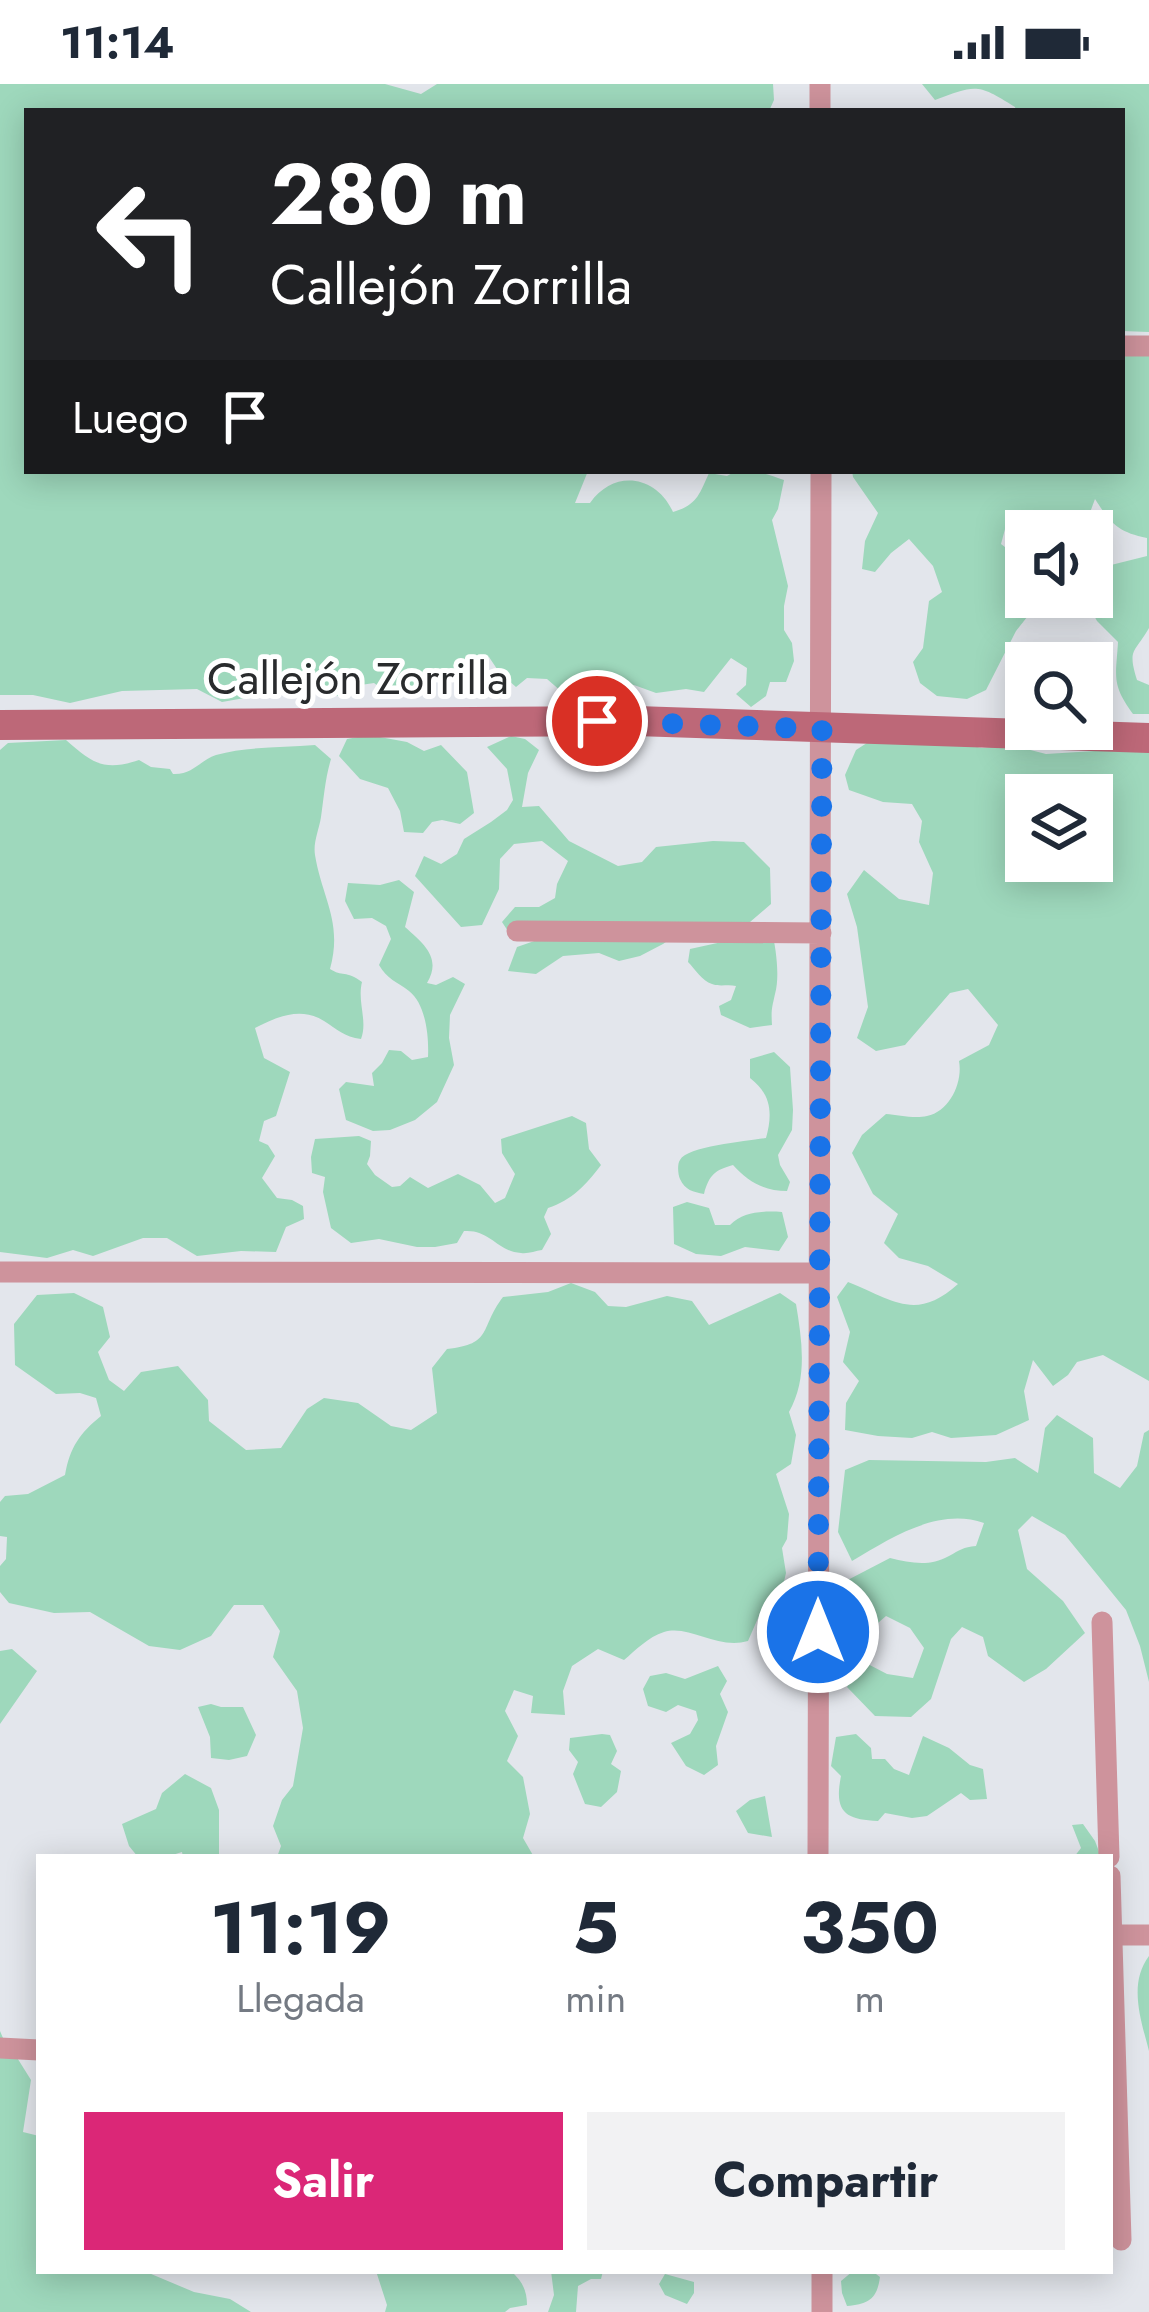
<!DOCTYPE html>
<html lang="es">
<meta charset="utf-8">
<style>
:root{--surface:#fff;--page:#f2f2f3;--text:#1f2937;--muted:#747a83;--accent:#db2777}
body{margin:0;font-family:Jost,sans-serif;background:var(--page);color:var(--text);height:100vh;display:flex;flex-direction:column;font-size:45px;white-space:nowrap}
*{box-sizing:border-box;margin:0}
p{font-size:39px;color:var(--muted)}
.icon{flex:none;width:66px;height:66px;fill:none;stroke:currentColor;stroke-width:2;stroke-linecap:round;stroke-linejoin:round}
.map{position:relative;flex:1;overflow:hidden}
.details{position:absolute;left:36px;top:1770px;width:1077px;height:420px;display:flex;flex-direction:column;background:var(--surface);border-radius:0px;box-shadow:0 6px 30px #0003}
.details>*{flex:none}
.top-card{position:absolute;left:24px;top:24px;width:1101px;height:366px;border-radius:0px;box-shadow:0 6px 30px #0003;background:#202124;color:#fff;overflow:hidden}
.tools{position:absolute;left:1005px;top:426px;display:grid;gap:24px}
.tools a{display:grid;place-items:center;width:108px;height:108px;border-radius:0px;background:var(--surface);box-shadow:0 6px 30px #0003;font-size:60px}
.pin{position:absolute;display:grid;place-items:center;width:102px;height:102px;color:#fff;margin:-51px;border:6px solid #fff;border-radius:50%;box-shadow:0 3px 12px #0007}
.me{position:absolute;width:132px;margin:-66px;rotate:0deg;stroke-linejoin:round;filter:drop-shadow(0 0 9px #0008)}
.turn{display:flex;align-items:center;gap:42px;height:252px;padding:0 48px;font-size:54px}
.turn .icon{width:156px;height:156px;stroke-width:2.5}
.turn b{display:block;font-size:84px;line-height:102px}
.then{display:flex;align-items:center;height:114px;padding:0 48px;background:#0003;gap:24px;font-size:45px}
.eta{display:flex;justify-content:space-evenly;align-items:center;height:204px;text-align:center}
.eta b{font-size:72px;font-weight:700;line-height:84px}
.button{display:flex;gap:24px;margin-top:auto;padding:24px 48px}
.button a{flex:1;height:138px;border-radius:0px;background:var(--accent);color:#fff;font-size:48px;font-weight:700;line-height:138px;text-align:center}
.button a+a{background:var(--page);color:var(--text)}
.status{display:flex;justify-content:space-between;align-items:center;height:84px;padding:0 60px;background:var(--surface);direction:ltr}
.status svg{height:33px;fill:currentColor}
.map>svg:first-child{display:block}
.green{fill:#9ed8bc;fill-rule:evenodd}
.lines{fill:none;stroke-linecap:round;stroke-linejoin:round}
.street{stroke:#ce939c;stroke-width:21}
.secondary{stroke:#bd6878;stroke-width:30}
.route{stroke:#1a73e8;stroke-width:21;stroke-dasharray:0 37.8}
.labels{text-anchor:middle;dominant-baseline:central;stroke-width:10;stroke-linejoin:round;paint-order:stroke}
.street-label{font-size:45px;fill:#292b2d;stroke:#fff}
</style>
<div class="status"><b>11:14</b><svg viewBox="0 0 49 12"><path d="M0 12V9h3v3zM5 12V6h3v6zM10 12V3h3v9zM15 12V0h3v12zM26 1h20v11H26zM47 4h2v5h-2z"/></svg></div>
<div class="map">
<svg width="1149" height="2228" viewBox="0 0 1149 2228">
<rect width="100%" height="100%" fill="#e3e6ec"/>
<path class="green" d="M0,0H385L421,10L437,0H773L774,16L769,27H27V387H588L575,419H590C614,385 656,391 673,428C697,421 699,411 709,389L727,392C744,381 766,390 784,396L778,425L772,436L788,502L784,522V546L792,559L794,577L786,598H770L766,612L751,623L736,610L746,601L747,584L731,574L704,608L686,605L656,609L634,601L614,605L574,600L562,608L547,595L527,594L516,603L499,588L489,573L478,605L441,590C420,616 402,620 374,599L354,602L339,612L284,607L222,618L197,605L122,607L70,619L33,611H0Z
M922,0H1149V248L1122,247V27H1016L1015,23C978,0 977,0 935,16Z
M1149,263V544C1135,569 1127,564 1137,596L1149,601V630H1133C1111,600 1116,593 1118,558L1097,537L1086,517L1087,513H1092V495L1107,482L1147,472V454C1118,448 1111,440 1095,415L1085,442L1080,447H1034L1023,437L1008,434L1001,460L1026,479V513H1043L1016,547L986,606L967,615L937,612L920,599L913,578L923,564L929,517L942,508L933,482L909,455L891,469L875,488L862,485L865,457L878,429L853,393L852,387H1122V267Z
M369,651L407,658L424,667L441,661L467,688L474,729L460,740L442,736L432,738L423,749L404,748L400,727L388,704L360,695L339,672L347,655Z
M511,652L525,655L539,666L528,689L522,723L539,722L569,757L618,782L642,778L656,763L713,757L744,758L770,784L771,820L750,838L723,847L683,846L663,860L640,872L619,877L599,869L563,872L536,890L508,887L517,863L543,854L513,855L502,838L515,823H539L555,814L557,800L568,777L542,757L514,760L500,775L499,805L482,841L461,843L415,792L424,772L441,780L457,770L464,755L491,738L507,726L513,716L507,685L487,663Z
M873,655L944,656L982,664L1011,661L1046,670L1143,664L1149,661V1297L1103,1271L1077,1278L1068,1291L1053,1302L1033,1276L1024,1307L1029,1336L996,1351L951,1354L932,1348L912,1354L878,1352L845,1346L846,1319L859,1297L843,1278L850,1248L837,1213L848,1198C893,1216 916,1238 958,1200L928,1182L899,1174L884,1159L898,1130L873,1110L852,1069L862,1051L886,1030C898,1031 915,1035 927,1032C950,1027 963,998 959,977L989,961L998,941L968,905L950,909L905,961L876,967L857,954L868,923L857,843L847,810L864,786L899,815L929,821L933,789L919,758L922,737L912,720L883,718L849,706L845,691L856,666ZM1026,711H1092V777H1026Z
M66,656C92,679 104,688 139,676L151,683L170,685L173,690C193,691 200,676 216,671C247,662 283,664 315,661L331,675C325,695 324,713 321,733C319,746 313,758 315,771C322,814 343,838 330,885C342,893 346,886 362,898C357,918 368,937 361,955C344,953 337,945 324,937C300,922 277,933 255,944L264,974L290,988L276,1032L264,1037L259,1057L268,1061L275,1072L262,1094L277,1114L292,1116L303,1122L304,1135L286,1143L276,1168L241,1167L197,1172L167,1154H143L93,1172L73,1166L47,1174L0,1168V666L8,659Z
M399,796L414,808L405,843C424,860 442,874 427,899L436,901L453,893L465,900L450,931L449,954L454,981L437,1018L415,1036L390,1046L373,1047L346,1036L339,1005L346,998L374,1002L372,989L382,979L389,966L401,967L412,976L428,973C429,953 426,920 409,907C397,898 387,895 379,881L391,855L386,842L372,834L354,835L345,817L348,799L380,801Z
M772,847C776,865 780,892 775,910C772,924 771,925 772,941L750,944L721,931L719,922L731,916L736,902C728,900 720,903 712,900C702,897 695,885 688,878L690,865Z
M774,968L790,983L793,1026L792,1046L778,1071L780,1081L790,1098L787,1107C765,1107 748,1098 733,1081C715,1086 709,1091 704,1110C693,1108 685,1106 680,1095C678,1091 677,1080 680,1076C687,1062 749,1057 766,1054C773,1029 771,1010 750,994V975Z
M572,1032L586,1039L589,1065L601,1081C586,1101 572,1116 548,1124L544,1133L551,1150L542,1166C535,1167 528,1170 521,1169C498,1168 490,1145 464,1147L457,1159L435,1163H417L379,1155L351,1159L331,1144L323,1108L325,1093L312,1089L311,1073L315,1055L359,1052L371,1057L370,1072L367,1080L375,1091L392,1103L400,1102L410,1093L428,1104L458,1090L480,1101L495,1119L505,1114L515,1090L502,1069L501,1055Z
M687,1118L709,1124L715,1141H730C744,1127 764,1127 782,1128L788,1153L779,1167L745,1163L721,1172L696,1170L674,1160L673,1123Z
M571,1199L595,1208L608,1222L626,1223L667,1212L692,1217L709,1241L780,1209L796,1220C802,1257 808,1294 789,1328L796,1351L791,1380L776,1390L789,1430L787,1455L782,1464L786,1489L779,1519L765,1518L748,1557C717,1566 689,1540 664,1548C648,1553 636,1566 624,1576L598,1565L572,1582L563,1607L565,1631L531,1629L533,1612L514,1606L505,1627L518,1652L507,1677L523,1693L530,1730L523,1754L534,1773H277L281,1762L273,1742L282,1716L293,1702L303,1644L297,1607L273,1573L280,1547L263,1521H234L211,1552L180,1566L149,1562L90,1528L54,1529L9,1519L0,1508V1482L6,1475L7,1453L0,1452V1418L5,1412L28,1410L65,1391C70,1363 80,1349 101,1332L96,1314L80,1309L56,1310L15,1281L14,1240L37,1211L74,1209L103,1223L110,1253L98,1268L109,1296L124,1307L141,1288L178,1282L208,1316L209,1337L246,1366L281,1364L307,1325L324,1314L358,1319L391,1342L411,1346L437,1329L432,1284L447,1265C494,1260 479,1244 503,1213L548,1208Z
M1057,1331L1093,1354L1094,1389L1120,1404L1137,1382L1144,1349L1149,1346V1598L1140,1562L1126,1526L1065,1451L1032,1432L1018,1446L1027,1485L1063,1517L1085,1549L1046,1585L1024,1598L988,1572L983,1553L962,1543L951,1555L931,1615L911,1633L875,1632L847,1603L862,1577L887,1590L913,1594L924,1564L910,1544L886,1532L855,1559L839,1556L830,1520L840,1500L890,1474C911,1479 929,1483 949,1472C960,1466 963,1463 976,1462L984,1439C938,1423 891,1454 852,1477L838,1448L845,1386L869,1376L986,1378L1015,1374L1038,1389L1045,1344Z
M12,1565L37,1587L0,1640V1567Z
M718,1582L727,1597L720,1610L728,1628L716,1662L718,1681L704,1691L686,1682L671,1659L690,1650L698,1636L696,1627L678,1621L666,1628L648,1622L643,1605L650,1592L666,1589L685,1595Z
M211,1620L221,1623H243L256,1651L247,1672L229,1676L211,1674L210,1653L198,1623Z
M602,1650L610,1651L617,1667L611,1680L621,1687L617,1708L601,1723L585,1720L573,1690L578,1678L569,1666L570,1654Z
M856,1650L871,1664L872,1675H885L894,1685L909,1691L923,1652L949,1664L970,1681L983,1685L987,1715L970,1716L961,1709L927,1732L912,1734L885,1729L878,1737C844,1736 834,1727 841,1692L831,1682L836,1653Z
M185,1690L211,1704L219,1726V1773H183L182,1768L166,1773H138L129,1762L122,1740L156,1725L162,1709Z
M765,1712L772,1753L748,1749L736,1727L750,1716Z
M1083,1740L1095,1757L1101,1773H1074L1081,1764L1072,1741Z
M1149,1872V1967C1141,1936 1128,1900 1149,1872Z
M0,1947L9,1968L16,1972L31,1996L23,2048L39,2052V2187H144L194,2208L230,2215L251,2228H0Z
M376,2187H511C522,2197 527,2206 527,2221L510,2224L505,2228H385L387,2221Z
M551,2187H603L601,2195H591L578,2202L576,2228H548L554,2211Z
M853,2187H872L880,2193C877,2215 869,2220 847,2222L842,2209L841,2197Z
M665,2190L694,2198V2209L687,2220L665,2211L659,2200Z"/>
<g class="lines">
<path class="street" d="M820,27V0
M1122,262H1149
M517,847L821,849
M0,1188L819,1189
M1102,1538L1109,1773
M818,1773L821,387
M1110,1792L1121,2156
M1110,1851H1149
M0,1964L39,1966
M822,2187V2228"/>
<path class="secondary" d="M0,641L636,637L1149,654"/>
</g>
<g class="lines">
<path class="route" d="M597,637L822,645L818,1548"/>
</g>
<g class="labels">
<g class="street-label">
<text x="358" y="594">Callejón Zorrilla</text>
</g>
</g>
</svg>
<div class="tools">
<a><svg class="icon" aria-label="sound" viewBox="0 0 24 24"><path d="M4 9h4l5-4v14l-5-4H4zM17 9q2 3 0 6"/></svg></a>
<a><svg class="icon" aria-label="search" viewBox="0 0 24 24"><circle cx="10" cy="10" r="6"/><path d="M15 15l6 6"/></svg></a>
<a><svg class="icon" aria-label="layers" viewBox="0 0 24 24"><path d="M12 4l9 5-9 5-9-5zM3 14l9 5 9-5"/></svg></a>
</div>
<div class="pin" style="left:597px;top:637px;background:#d93025"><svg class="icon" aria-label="arrive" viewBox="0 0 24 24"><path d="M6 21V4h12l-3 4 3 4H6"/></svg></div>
<svg class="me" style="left:818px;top:1548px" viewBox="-20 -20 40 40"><circle r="17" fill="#1a73e8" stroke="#fff" stroke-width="3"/><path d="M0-11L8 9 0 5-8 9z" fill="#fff"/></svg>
<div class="top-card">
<div class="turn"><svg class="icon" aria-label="left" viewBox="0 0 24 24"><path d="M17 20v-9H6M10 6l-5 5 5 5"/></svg><div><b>280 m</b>Callejón Zorrilla</div></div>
<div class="then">Luego<svg class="icon" aria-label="arrive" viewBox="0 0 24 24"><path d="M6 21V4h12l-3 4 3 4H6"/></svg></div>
</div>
<section class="details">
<div class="eta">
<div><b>11:19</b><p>Llegada</p></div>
<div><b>5</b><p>min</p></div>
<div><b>350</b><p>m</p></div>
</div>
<div class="button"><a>Salir</a><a>Compartir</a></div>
</section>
</div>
